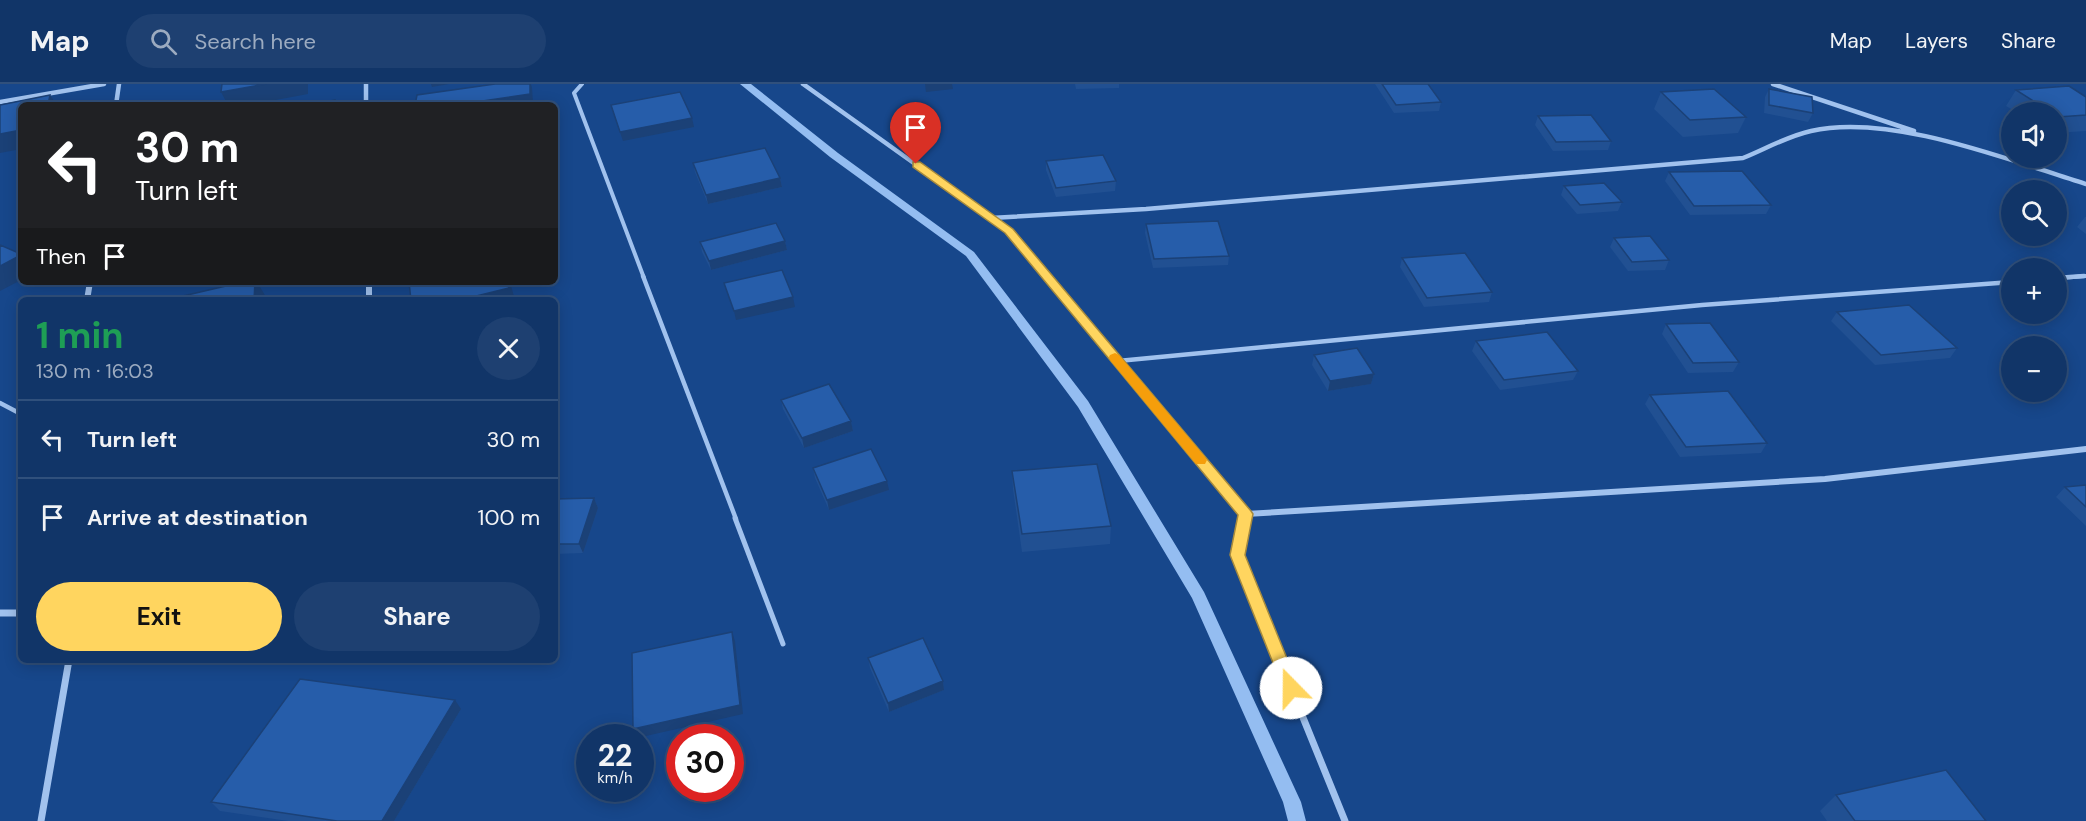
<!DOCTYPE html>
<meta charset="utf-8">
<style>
:root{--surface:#113568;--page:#1e4071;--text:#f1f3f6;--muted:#9cabc0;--line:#30507c;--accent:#ffd55f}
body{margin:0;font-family:"DM Sans",sans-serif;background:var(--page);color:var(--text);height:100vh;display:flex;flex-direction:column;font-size:22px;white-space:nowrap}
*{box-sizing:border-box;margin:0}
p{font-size:20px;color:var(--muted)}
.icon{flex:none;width:33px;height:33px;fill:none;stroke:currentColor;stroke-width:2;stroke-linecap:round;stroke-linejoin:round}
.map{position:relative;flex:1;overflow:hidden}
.drawer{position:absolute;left:18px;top:213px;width:540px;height:366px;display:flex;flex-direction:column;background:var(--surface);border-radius:9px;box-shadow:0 3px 15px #0003,0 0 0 2px var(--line)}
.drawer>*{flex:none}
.banner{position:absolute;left:18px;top:18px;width:540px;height:183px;border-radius:9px;box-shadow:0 3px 15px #0003,0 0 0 2px var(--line);background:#202124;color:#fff;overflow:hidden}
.controls{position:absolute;left:2001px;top:18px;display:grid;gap:12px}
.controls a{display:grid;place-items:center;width:66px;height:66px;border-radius:50%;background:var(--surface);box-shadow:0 3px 15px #0003,0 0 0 2px var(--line);font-size:30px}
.speed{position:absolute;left:576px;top:640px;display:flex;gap:12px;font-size:30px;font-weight:700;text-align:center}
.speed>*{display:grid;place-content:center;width:78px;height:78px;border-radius:50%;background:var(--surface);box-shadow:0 3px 15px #0003,0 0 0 2px var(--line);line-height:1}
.speed small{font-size:15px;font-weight:400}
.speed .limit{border:9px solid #d22;background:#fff;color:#111}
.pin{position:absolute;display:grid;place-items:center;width:51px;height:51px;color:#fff;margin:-62px -26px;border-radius:50% 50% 50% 0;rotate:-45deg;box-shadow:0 0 6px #0007}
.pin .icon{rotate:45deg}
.me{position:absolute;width:66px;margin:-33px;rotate:338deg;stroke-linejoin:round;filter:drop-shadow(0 0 4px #0008)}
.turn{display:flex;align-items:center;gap:21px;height:126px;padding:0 18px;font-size:27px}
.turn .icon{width:78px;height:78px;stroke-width:2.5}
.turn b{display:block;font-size:42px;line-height:51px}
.then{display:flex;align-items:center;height:57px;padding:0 18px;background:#0003;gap:12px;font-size:22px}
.round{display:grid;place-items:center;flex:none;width:63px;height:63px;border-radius:32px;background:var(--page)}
.overview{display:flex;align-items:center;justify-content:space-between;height:102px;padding:0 18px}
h1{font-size:36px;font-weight:700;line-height:45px;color:#1e9e55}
.button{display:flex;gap:12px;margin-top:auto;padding:12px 18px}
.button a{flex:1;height:69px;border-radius:36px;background:var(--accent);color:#111;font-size:24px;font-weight:700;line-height:69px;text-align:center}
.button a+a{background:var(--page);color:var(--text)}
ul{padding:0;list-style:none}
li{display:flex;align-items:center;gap:18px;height:78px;padding:0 18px;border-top:2px solid var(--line)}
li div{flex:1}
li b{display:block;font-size:22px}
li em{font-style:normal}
header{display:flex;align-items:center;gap:36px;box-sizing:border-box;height:84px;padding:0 30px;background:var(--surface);border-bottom:2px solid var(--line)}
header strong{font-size:28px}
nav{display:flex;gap:33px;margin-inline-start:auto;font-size:21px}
.search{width:420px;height:54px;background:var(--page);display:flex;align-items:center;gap:15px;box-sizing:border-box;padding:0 21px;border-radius:33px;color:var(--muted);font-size:22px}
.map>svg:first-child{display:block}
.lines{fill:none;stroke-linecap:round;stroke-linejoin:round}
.stream{fill:#94bdf1;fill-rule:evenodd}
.service-far2{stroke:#a1c2ee;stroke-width:4}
.service-far1{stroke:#a1c2ee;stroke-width:4.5}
.service{stroke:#a1c2ee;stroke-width:5}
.minor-far2{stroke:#a1c2ee;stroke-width:4.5}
.minor-far1{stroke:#a1c2ee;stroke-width:6}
.minor{stroke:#a1c2ee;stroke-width:7}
.wall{fill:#215092}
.shaded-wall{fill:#1b4177}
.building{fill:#265daa;stroke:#1b4177;stroke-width:1.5}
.route{fill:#ffd55f;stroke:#a68a3e;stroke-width:1.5}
.slow{fill:#f59e0b}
</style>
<header>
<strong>Map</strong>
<div class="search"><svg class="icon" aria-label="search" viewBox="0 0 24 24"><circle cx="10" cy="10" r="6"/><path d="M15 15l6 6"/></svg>Search here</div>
<nav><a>Map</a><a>Layers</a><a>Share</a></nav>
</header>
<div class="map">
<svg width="2086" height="737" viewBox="0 0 2086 737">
<rect width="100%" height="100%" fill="#17478b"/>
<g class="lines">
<path class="stream" d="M740,0H751L838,69L974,168L1088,317L1204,508L1301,718L1306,737H1288L1283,718L1192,514L1078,323L966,172L830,73Z"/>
<path class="service-far2" d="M582,0L574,9L644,194
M2061,194L2086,192"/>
<path class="service-far1" d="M643,192L736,435
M2056,194L2084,192
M1118,277L1702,221L2012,198
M0,319L21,330"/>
<path class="service" d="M735,434L783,560"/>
<path class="minor-far2" d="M366,0V21
M803,0L1009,147L1048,194
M1773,0L1914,47
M0,18L104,0
M116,21L119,0
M991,134L1146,125L1743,74C1765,65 1788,52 1811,47C1891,29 2008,76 2086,100"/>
<path class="minor-far1" d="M1047,192L1246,430
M369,198V216
M87,216L90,198
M1246,430L1825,395L2086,365
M1245,435L1246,430"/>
<path class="minor" d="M1245,434L1237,471L1345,737
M0,529H21
M41,737L69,576"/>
</g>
<path class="wall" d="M1075,0H1119V4L1076,5Z
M1375,0H1428L1441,18L1439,27L1394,29Z
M1769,5L1813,29L1808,38L1764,29L1765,13Z
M2016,6L2086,13V47L2056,49V28H2016L2006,22Z
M1661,8L1746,33L1738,49L1683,53L1654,25Z
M1538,32L1611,57L1608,66L1553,67L1535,41Z
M1046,77L1116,97L1115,107L1056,113L1046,86Z
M693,79L780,94L782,103L708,120L695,88Z
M1669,88L1771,121L1766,130L1690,131L1665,97Z
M1564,102L1622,118L1618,127L1577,130L1561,111Z
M2085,133H2086V150L2077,143Z
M1146,140L1229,172L1228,181L1153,184L1145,149Z
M1614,154L1669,176L1665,186L1628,187L1610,163Z
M785,157L787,166L711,186L702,168L700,158Z
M1402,174L1492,208L1489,218L1424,223L1400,183Z
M1837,228L1957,264L1950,274L1875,281L1831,237Z
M1666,240L1739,278L1733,288L1688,289L1662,250Z
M1476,257L1578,287L1573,296L1500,306L1472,267Z
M1314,271L1374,290L1371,300L1328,307L1312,281Z
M1650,311L1767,359L1761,369L1680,373L1645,320Z
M781,316L851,337L853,347L804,364L783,325Z
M813,384L889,406L829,426L815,394Z
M1012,387L1111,442L1110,460L1022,468L1013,405Z
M2086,401V442L2056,413L2065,403Z
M594,414L598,424L583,469L555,470V415Z
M868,574L943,597L944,606L889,628L870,584Z
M461,625L394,737H288L220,727L211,718Z
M1836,711L1986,737H1827L1820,727Z"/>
<path class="shaded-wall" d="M266,0H308V10L249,21H228L221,8Z
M431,0H449L432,3Z
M530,0H531L532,4L533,19L517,21H455Z
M925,0H952L953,5L926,8Z
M50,11L57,21H48Z
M692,34L694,43L623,57L620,48Z
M21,46V65L0,69V50Z
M780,94L782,103L708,120L706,111Z
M785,157L787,166L711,186L709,177Z
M21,171V196L0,207V182Z
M255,198H257L266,213L265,216H254Z
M507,198H510L515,216H460Z
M793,213L795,223L736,236L734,227Z
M1374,290L1371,300L1328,307L1330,297Z
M851,337L853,347L804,364L802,354Z
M887,397L889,406L829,426L827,416Z
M594,414L598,424L583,469L579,460Z
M732,548L735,557L743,630L637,654L633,645Z
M943,597L944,606L889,628L888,619Z
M455,616L461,625L394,737H382Z"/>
<path class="building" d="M222,0H266L221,8Z
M495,0H530V10L455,21H415L417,11Z
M1382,0H1428L1441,18L1396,21Z
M2069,2L2086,13V31L2058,33L2056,32V28H2051L2016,6Z
M1714,5L1746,33L1690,36L1661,8Z
M1769,5L1812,13L1813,29L1769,21Z
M680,8L692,34L620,48L611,21Z
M50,11L48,21H21V46L0,50V21Z
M335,16V21H311Z
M497,19L498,21H484Z
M1591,31L1611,57L1556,58L1538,32Z
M765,64L780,94L706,111L693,79Z
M1103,71L1116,97L1056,104L1046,77Z
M1742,87L1771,121L1694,122L1669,88Z
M1604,99L1622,118L1580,121L1564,102Z
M1218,137L1229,172L1154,175L1146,140Z
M776,139L785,157L709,177L700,158Z
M1650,152L1669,176L1632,178L1614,154Z
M0,161L21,170V171L0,182Z
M1465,169L1492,208L1427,214L1402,174Z
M782,186L793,213L734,227L724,199Z
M243,198H255L254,216H166Z
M409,198H507L509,204L460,216H411Z
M1909,221L1957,264L1881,271L1837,228Z
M1710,239L1739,278L1693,279L1666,240Z
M1547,248L1578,287L1504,296L1476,257Z
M1357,264L1374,290L1330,297L1314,271Z
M829,300L851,337L802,354L781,316Z
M1728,307L1767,359L1686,363L1650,311Z
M871,365L887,397L827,416L813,384Z
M1097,380L1111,442L1022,450L1012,387Z
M2086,401V423L2065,403Z
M594,414L579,460H555V415Z
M732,548L740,621L633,645L632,569Z
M923,554L943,597L888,619L868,574Z
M300,595L455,616L382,737H337L211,718Z
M1946,686L1986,737H1855L1836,711Z"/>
<path class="route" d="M913,78H920L1013,145L1251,427L1253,430L1245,471L1299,604L1297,609L1291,611L1285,609L1230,471L1238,431L1005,149L913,83Z"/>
<path class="slow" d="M1115,269L1119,271L1205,373L1207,376L1205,380H1196L1110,276L1109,273L1110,271Z"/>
</svg>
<div class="controls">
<a><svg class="icon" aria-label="sound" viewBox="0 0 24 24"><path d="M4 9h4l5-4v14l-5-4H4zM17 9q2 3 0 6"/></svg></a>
<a><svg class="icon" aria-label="search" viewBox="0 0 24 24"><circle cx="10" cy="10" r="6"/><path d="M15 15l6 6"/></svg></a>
<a>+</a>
<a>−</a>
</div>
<div class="speed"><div>22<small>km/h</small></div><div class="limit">30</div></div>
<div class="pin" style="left:916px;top:80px;background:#d93025"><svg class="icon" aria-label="arrive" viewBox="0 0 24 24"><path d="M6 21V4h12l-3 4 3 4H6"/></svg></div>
<svg class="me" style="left:1291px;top:604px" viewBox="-20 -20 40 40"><circle r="19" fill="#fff"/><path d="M0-13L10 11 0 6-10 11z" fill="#ffd55f"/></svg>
<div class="banner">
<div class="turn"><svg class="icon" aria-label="left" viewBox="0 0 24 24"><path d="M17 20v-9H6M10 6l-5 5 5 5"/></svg><div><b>30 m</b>Turn left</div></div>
<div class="then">Then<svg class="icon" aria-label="arrive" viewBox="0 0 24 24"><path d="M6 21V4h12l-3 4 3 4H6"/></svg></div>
</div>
<section class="drawer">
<div class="overview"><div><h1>1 min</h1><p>130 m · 16:03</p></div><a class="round"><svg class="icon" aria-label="close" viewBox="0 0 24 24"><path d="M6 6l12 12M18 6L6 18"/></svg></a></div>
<ul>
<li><svg class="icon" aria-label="left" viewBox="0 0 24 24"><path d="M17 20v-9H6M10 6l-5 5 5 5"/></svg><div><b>Turn left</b></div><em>30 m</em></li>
<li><svg class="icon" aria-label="arrive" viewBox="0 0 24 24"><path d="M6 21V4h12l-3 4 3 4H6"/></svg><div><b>Arrive at destination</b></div><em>100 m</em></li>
</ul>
<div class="button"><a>Exit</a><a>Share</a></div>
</section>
</div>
